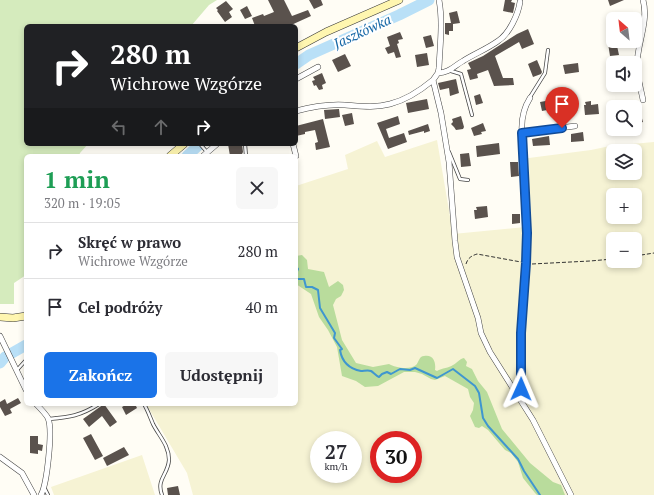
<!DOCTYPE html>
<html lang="pl">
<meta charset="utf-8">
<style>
:root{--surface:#fff;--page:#f7f7f7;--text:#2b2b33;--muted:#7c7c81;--line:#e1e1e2;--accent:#1a73e8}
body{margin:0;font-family:"PT Serif",serif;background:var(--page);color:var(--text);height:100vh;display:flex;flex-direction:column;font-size:15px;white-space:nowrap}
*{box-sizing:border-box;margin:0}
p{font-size:13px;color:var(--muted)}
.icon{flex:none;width:22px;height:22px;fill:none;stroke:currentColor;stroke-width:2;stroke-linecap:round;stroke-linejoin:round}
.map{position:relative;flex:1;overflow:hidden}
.side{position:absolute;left:24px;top:154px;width:274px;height:252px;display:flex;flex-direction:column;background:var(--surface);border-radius:6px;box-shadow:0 2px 6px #0003}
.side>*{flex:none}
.guide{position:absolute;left:24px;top:24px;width:274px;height:122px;border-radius:6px;box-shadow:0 2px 6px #0003;background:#202124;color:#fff;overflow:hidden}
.needle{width:26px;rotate:332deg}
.fabs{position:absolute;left:606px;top:12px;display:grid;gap:8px}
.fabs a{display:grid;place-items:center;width:36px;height:36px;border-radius:6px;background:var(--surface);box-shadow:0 2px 6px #0003;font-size:20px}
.speed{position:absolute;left:310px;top:431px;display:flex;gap:8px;font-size:20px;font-weight:700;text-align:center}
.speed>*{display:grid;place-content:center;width:52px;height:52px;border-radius:50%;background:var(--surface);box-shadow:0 2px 6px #0003;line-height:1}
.speed small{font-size:10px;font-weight:400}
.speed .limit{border:6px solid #d22;background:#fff;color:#111}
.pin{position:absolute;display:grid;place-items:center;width:34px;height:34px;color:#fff;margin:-41px -17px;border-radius:50% 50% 50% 0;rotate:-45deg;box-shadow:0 0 4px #0007}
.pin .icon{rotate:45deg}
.me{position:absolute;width:44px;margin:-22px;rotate:1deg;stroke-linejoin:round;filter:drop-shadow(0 0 3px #0008)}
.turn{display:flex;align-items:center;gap:14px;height:84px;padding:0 20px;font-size:18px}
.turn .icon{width:52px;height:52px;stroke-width:2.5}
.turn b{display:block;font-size:28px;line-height:34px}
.lanes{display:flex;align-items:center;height:38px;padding:0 20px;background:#0003;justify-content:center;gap:20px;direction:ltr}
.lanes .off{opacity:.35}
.round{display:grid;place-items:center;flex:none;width:42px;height:42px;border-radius:6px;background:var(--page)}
.summary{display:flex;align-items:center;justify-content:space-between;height:68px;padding:0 20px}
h1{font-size:24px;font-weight:700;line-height:30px;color:#1e9e55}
.primary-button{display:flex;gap:8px;margin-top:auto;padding:8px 20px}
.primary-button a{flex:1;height:46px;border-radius:6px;background:var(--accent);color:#fff;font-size:16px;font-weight:700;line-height:46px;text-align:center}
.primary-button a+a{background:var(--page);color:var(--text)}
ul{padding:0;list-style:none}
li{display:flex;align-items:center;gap:12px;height:56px;padding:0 20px;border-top:1px solid var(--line)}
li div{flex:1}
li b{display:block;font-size:15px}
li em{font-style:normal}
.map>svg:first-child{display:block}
.farmland{fill:#f6f3d4;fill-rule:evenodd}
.green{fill:#d5ebbd}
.forest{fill:#b9dc9c}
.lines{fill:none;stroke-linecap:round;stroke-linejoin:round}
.stream{stroke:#3f96cf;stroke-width:2}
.river{stroke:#b9e0f7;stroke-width:11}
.building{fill:#5a524d}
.lane-casing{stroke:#444;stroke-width:4}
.street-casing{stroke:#444;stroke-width:6}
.secondary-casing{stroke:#333;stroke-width:8}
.path{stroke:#333;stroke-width:1;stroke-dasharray:4 2;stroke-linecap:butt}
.lane{stroke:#fff;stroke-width:2.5}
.street{stroke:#fff;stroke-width:5}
.secondary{stroke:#fff6b0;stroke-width:7}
.route-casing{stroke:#114b97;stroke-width:10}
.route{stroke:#1a73e8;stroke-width:7}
.labels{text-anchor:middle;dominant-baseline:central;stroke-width:4;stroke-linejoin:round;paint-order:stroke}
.water-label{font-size:14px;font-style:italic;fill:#1768a6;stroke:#fff}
</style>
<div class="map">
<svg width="654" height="495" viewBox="0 0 654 495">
<rect width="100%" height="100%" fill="#fffdf5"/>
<path class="farmland" d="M437,140L453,234L525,227L521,159L591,150L610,146L654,142V495H193L187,473L146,404H296V186L348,169L345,155L377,141L385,157ZM613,151H635V173H613ZM613,195H635V217H613ZM613,239H635V261H613ZM319,440H353V474H319ZM379,440H413V474H379Z
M142,455L155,495H54L51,487Z"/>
<path class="green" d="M0,0H217L209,5L191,26H26V144H88L80,153L79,156H26V275L14,283V304H0Z"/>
<path class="forest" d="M302,255L307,260L308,269L324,272L329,287L338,281L343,285L344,290L341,296L336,299L333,305L342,340L356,363L373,367L389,364C395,368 411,370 416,365C419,362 419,356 424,356C434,354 436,363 435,370L437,371C442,368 449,368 453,365C457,363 459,359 464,358L467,362L466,366L472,369L478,381L487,392L502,429L530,463L553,482L561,485L565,495H537L535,493L523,478L518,462L511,453L505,450L499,443L488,430L482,426L479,428L475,427L470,416L473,410L474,403L470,397L468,389L445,376L435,380L431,379L422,374L415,372H404L378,386L365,387L356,381L342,376L337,347L328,330L319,317L311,294L296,284V256Z"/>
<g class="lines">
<path class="stream" d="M296,266L298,269L296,274
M296,274L297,279H304L306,287H312L318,290L320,308L335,333L334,338L342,349L340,350C342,362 350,369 361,371C364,371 368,370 371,371C373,372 376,376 379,377L382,374L387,372L391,374L400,369L410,370L415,368L437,378L453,369L475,386L479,393L483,418L488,426L518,459L524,471L540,495"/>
<path class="river" d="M296,64L309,55L399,15L429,0
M187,156L200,144
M0,363L5,357L26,345"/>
</g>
<path class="building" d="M268,0H284L292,16L308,10L311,16L289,26H255L252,18L263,14L264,16L274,12Z
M309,0H321L323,5L314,9Z
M505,0H512L511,2L515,3L513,13L503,11Z
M608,0H624L610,6Z
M226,1L233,9L229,12L232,17L225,22L217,11L218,10L216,8Z
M247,6L252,16L245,19L240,10Z
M457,11L460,23L453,24V31H449V35L445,34V23H451L449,13Z
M528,29L534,44L522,49L519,42L495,56L503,78H513L514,85L494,86L488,70L477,74L478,78L470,80L467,70L471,69L468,63L483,56L517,34Z
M400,32L403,39L398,40L399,43L397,44L401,57L396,58L394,52L388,54L385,48L390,46L387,37Z
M431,35L434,46L426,48L423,37Z
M613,36V41H616L619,55L610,56L607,37Z
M427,53L429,65L417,67L415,55Z
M345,54L351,66L338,72L332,60Z
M537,60L542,72L541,74L533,77L528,64Z
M578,63L579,72L565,74L563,65Z
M322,73L326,83L322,85L323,89L319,90L316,85L314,86L312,81L315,80L313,77Z
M456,79L459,93L450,96L449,88L440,90L438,83Z
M619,85H633L634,89L620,91Z
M567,92L569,104L563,106L560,93Z
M480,94L483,103L476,105L474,96Z
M427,99L429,109L408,113L406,103Z
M551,100L552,109L542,111L540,102Z
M591,101V105L598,104L599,114L585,115L584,105H586L585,102Z
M339,109L340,117L325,119L324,110Z
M352,113L354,124L345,126L342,115Z
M641,115L643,122L635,124V116Z
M398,116L400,124L386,129L389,138L404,133L407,142L388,149L377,123Z
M461,116L464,127L463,129L456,130L454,127L451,124L453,122L452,119Z
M323,119L330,147L316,150L315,143L318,142L315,130L305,132V134L296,136V126Z
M483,123L486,131L481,132L482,134L474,136L471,128Z
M428,124L430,131L424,133V131L409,135L408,131Z
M583,132L584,141L571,142V134Z
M549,136L550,145L533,146L532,139Z
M499,143L500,154L477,157L476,146Z
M228,144H242L243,152L241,156H230Z
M469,153L471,166L461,167L460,154Z
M510,162H518L519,176L511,177Z
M487,206L488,217L475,219L474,210H477L476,207Z
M512,214H520V223L512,224Z
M18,398L21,403L10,409L12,413L5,416L0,407V402L5,399L7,404Z
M104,404L117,422L110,427L102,416L89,427L83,419Z
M127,404H135L137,408L126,415L122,407Z
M91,434L103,456L95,460L83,438Z
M30,436H38V444L43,445L42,451L38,450V454L30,453Z
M124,447L129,455L107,466L103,458Z
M178,486L180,495H168L167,488Z"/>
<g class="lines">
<defs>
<path id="lane" d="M451,71L461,74L472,115
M530,97L545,73L548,50
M200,144L207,152
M245,144L246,156
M449,152L460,179L468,180
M17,370L26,360
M144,404C148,411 150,417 153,424C159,436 169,445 169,460C168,475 156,479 162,495
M49,419C70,417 80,416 99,404
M45,489L48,495"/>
<path id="street" d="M439,0C443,22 440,45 439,68L438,73L433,80L441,113L449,162L455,241L457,257L478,318L481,333L490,352L533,420L571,495
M438,73C449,73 454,66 463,61C474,54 487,49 498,41C509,34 518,15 520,2
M296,79L318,67
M643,100C641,89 637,77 637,65C637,44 649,21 643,0
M296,111C311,107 329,104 345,105C360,106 375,108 390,104C406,100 421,90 433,80
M522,133C521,119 523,109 530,98
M293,144L296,156
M203,156L217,144
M0,336L26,390
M516,393L521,389V333L526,263L527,233L522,133L575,126
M36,404C40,408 45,413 48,418C53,430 47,484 41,495
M0,457L22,473L34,495"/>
<path id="secondary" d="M296,48L326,32L399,0
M170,156L184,144
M0,317L13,318L26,316"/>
</defs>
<use href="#lane" class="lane-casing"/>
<use href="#street" class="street-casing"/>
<use href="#secondary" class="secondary-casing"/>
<path class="path" d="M635,256L654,253
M466,264C468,258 471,256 477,254L521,262
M532,264L590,261L613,259"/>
<use href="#lane" class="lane"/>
<use href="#street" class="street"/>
<use href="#secondary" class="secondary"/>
</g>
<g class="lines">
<defs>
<path id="route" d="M521,389V333L526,263L527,233L522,133L562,128"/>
</defs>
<use href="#route" class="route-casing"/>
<use href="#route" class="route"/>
</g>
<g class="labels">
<g class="water-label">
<text transform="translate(362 31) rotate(-25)">Jaszkówka</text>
</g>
</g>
</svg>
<div class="fabs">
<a><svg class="needle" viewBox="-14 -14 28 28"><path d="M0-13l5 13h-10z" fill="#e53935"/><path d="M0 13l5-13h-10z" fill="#7c7c81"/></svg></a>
<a><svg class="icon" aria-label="sound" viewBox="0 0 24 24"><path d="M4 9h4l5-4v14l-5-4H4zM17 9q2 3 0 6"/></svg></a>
<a><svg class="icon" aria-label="search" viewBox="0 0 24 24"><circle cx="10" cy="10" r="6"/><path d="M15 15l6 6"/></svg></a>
<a><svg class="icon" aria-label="layers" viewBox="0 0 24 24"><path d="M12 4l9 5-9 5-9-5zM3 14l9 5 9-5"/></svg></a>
<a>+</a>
<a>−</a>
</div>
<div class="speed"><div>27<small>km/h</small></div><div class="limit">30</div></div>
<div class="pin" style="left:562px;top:128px;background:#d93025"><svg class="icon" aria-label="arrive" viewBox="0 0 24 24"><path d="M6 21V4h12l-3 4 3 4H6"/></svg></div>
<svg class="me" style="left:521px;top:389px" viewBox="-20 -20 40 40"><path d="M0-17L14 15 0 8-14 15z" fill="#1a73e8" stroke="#fff" stroke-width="4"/></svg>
<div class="guide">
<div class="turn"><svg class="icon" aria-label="right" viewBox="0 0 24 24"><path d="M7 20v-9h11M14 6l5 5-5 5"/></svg><div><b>280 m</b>Wichrowe Wzgórze</div></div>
<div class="lanes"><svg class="icon off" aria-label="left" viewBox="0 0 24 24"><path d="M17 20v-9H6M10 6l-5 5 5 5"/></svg><svg class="icon off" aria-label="ahead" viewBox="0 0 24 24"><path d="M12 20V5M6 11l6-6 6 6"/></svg><svg class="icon" aria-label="right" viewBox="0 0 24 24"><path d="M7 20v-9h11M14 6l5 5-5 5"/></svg></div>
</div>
<section class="side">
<div class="summary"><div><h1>1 min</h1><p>320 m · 19:05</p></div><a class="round"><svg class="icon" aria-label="close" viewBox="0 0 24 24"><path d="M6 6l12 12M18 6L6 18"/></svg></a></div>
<ul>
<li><svg class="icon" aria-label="right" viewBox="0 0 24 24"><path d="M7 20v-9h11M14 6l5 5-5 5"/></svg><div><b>Skręć w prawo</b><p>Wichrowe Wzgórze</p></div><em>280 m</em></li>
<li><svg class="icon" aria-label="arrive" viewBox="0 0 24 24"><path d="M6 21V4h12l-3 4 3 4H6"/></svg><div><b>Cel podróży</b></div><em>40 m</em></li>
</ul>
<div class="primary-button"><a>Zakończ</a><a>Udostępnij</a></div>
</section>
</div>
